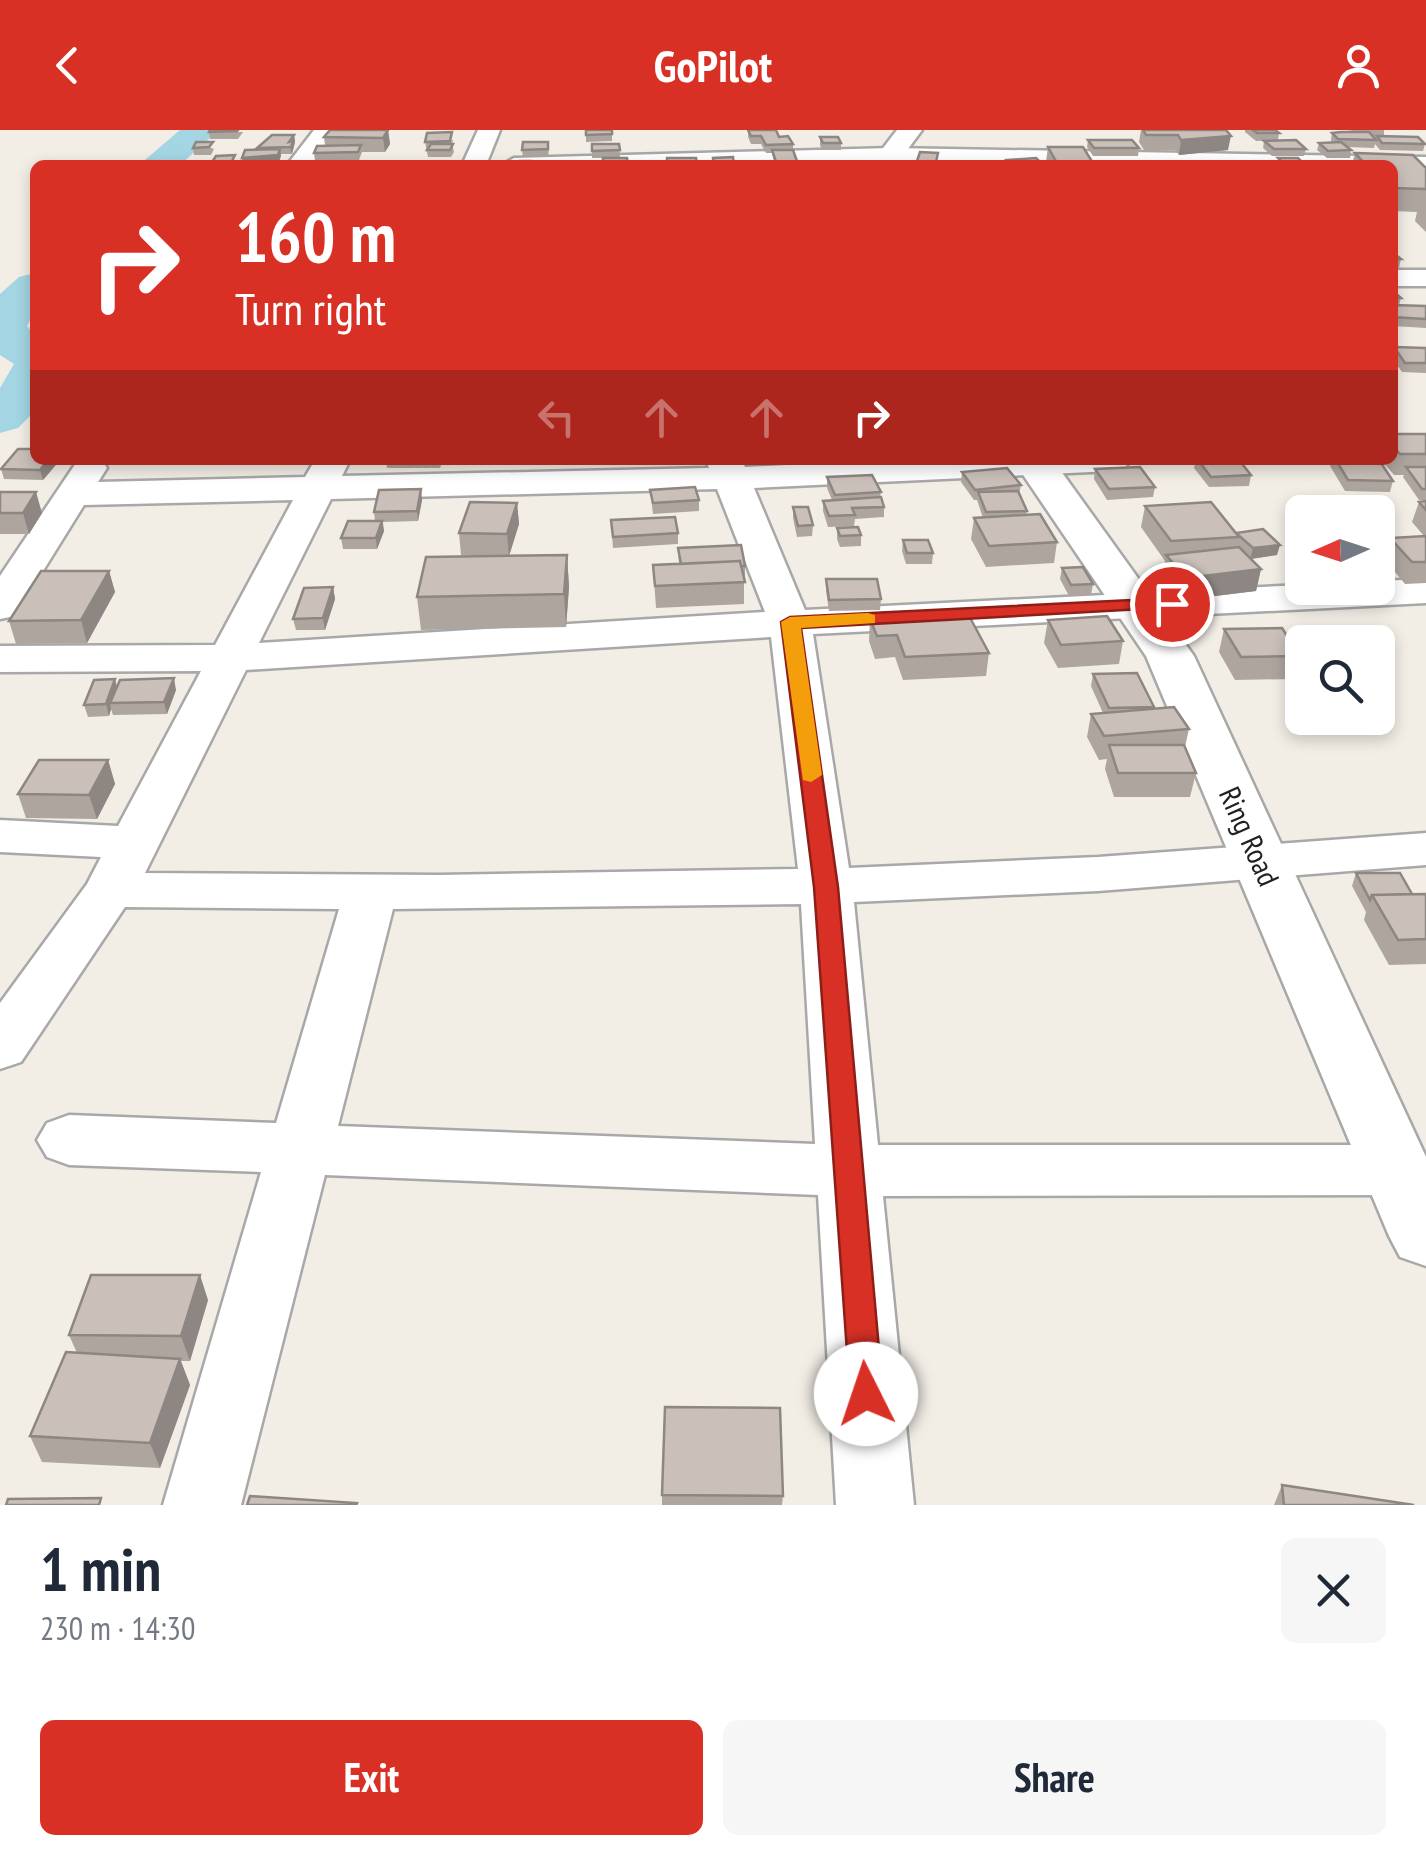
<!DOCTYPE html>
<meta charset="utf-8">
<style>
:root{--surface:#fff;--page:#f6f6f7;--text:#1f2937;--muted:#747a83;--accent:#d93025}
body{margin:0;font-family:"PT Sans Narrow",sans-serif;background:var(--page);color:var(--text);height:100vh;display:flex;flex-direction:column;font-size:38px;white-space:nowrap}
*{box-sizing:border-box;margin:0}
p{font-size:32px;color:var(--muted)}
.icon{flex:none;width:55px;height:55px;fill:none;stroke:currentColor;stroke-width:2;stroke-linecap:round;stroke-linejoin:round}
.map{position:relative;height:1375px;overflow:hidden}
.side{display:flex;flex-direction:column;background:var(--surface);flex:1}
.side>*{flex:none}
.guide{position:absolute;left:30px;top:30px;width:1368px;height:305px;border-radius:15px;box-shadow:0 5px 15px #0003;background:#d93025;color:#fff;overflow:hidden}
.needle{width:65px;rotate:267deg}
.tools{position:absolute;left:1285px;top:365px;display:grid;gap:20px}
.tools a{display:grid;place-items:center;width:110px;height:110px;border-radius:15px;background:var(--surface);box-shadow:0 5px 15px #0003;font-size:50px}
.pin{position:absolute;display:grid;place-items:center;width:85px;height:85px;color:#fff;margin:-42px;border:5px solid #fff;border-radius:50%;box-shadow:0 2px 10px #0007}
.me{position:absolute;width:110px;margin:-55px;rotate:356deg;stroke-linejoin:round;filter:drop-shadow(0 0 8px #0008)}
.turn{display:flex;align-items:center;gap:35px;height:210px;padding:0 40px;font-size:45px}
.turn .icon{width:130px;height:130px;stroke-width:2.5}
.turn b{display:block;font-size:70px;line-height:85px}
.lanes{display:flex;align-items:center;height:95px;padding:0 40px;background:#0003;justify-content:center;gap:50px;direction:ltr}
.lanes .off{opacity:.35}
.round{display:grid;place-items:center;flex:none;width:105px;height:105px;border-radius:15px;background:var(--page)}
.head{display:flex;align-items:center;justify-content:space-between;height:170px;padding:0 40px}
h1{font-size:60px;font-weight:800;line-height:75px}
.cta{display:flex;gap:20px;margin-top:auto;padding:20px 40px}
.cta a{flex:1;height:115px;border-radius:15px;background:var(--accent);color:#fff;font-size:40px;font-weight:800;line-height:115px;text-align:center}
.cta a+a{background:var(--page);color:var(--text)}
header{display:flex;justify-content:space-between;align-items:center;height:130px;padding:0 40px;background:var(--accent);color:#fff;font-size:45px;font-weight:800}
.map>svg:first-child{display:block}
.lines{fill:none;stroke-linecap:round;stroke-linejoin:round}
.river{fill:#a3d5e3;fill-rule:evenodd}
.minor-casing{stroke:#a8a8a8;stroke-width:5}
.tertiary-casing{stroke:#a8a8a8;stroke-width:5}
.minor{fill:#fff;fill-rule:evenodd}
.tertiary{fill:#fff;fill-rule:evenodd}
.wall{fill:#aea59f}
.shaded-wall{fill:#8d8682}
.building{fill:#cac0b9;stroke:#8d8682;stroke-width:2.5}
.route{fill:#d93025;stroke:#8d1f18;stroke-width:2.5}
.slow{fill:#f59e0b}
.labels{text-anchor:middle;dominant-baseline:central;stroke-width:8;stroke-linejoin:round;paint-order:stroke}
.street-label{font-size:30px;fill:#212121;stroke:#fff}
</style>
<header><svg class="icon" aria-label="back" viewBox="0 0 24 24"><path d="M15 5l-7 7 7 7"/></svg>GoPilot<svg class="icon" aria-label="person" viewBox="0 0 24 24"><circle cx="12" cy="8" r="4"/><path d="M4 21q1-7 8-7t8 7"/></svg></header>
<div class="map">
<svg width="1426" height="1375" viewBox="0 0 1426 1375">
<rect width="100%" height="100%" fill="#f2eee6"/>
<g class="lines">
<path class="river" d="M180,0H219L180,35H139Z
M35,143V180L27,196L35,206V281L18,298L0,303V258L14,234L0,225V164L19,147Z"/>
<defs>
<path id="minor" d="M314,0H337L311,35H287Z
M478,0H500L486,35H462Z
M891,18L1426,27V41L1392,40V35L891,32L502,35L514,28Z
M1392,140H1426V156H1392Z
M78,330H102L107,338L98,352L305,347L315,330H345L348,334L342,346L709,338L706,330H742L745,337L884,330H1130L1125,338L1112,341L754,358L805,480L1302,455L1378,458V451L1426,449V473L813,504L849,738L1098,727L1426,703V735L1098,761L854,772L878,1015H1397L1420,1022C1426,1036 1426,1044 1420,1058L1397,1065L883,1066L914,1375H836L818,1065L325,1045L241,1375H163L261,1042L69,1035L47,1027L37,1010L47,993L69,985L276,993L339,779L125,777L21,932L0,939V873L87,754L101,727L0,722V690L118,696L201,541L0,542V516L215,515L293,370L84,375L15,486L0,489V446ZM717,359L765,482L259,513L331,369ZM771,507L798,739L439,745L145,743L246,540ZM801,774L815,1014L338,996L393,779Z"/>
<path id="tertiary" d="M897,0H922L896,35H870Z
M1013,330H1053L1194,526L1426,1027V1136L1400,1127L1389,1106L1146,526Z"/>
</defs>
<use href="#minor" class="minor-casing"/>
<use href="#tertiary" class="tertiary-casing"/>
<use href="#minor" class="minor"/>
<use href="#tertiary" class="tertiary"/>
</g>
<path class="wall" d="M388,0L390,14L385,22H362L359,30L315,31L314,23L325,16L324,7Z
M586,0H612V11L586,12Z
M748,0L779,7L793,14V20L797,35H775L772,23H766L761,14H751L748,7Z
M1141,0H1226L1228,20L1179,25L1175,20H1144L1139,12Z
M1245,0H1275L1279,3L1278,10L1256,11L1245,2Z
M1354,0H1384V6L1425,14L1423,21L1380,20L1375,14L1374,18L1347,17L1351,20L1350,28H1327L1317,20L1319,13H1332L1331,10L1332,3Z
M209,2H243L238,9H210Z
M294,5L295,12L292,24H281L279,32L257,20V18Z
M820,7L841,13V20H822L820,15Z
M453,10L452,14L454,22L451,27H428L425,12Z
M1088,10L1139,18L1138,26H1093L1087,17Z
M1264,11L1306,19L1304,26H1272L1263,18Z
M196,12L214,19L211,25H194L193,18Z
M592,14H619L620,28H592Z
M1048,17L1093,33V35H1048L1046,32Z
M549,19L548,27H523L522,20Z
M938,23L936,35H917V31Z
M1355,23L1426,38V102L1415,91L1417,82L1392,81V35H1352Z
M216,26L237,33L236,35H213L212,32Z
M1392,122L1401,129L1399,138H1392Z
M1392,160L1401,168L1399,175L1426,176V198L1392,196Z
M35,201V217H32L30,208Z
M1394,217L1426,218V243L1402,242L1392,228Z
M1392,304H1426V370H1419L1403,347L1404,345H1394L1381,330H1392Z
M35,330H60L43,350L4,349L1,339Z
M386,330H443L440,338H387Z
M541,330H576L575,335H541Z
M836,330H873L836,332Z
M1196,330H1239L1251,345L1249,356L1209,357L1194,338Z
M1332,330H1379L1393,351L1390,362L1345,361L1330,336Z
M1095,339L1155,357L1153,367L1107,370L1094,349Z
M962,342L1021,355L1019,364L1027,381L1026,385L1057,412L1054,433L986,437L971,409L974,388H983L977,370H974L961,352Z
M827,347L881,362L880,367L884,377V387L855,389L854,396L828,397L823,381V371L832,370L827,358Z
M650,360L699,370V381L653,384Z
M0,362L42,383L29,404H0Z
M422,370L418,391L383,392L384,401L377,419H343L341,408L375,391L374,382Z
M1426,371V453L1405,454L1384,429L1390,408L1424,406L1412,392L1419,372Z
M517,373L519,394L509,426L461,425L459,403Z
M1145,376L1236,404L1277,425L1251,429L1261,439L1256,461L1182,470L1162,446L1165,431L1141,397Z
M793,377L813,395L812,406L797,407L793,388Z
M611,390L678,403V414L613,418Z
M837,398L861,405V416L840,417L837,409Z
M903,410L933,423L932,434H906L902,421Z
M678,418L745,436V447H744V474L656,478L653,435L679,434Z
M567,425L569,457L566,497L421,500L417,467Z
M1062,438L1093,454L1091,465L1069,466L1060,449Z
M109,441L115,462L87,513L16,514L9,491Z
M826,449L881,469L880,480L829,481L826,460Z
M333,457L335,469L325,500H296L293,489Z
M870,489L989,523L986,546L903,550L895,527L875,529L869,511Z
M1048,490L1123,511L1119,534L1058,538L1044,513Z
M1224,499L1300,526L1294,549L1235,550L1219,522Z
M1093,544L1189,599L1185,617L1196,643L1190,667H1114L1105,639L1107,629L1099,630L1087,607L1091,584L1103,583L1091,556Z
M117,557L176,560L167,584L113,585L111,579L109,586L88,587L84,575Z
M108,630L115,654L97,689L26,688L18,664Z
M1356,743L1412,764H1426V834L1389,835L1364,790L1366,782L1352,756Z
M208,1170L190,1231H181L190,1255L160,1338L42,1332L30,1306L77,1223L69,1205Z
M1282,1355L1414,1375H1274Z
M662,1365L783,1366L782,1375H662Z"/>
<path class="shaded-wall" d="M388,0L390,14L385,22L383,8Z
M294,5L295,12L292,24L289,12Z
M1231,6L1228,20L1179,25L1181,10Z
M280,19L281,26L279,32L243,35L242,28Z
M48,330H60L43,350L40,340Z
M421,359L422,370L418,391L417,381Z
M36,362L42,383L29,404L23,383Z
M517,373L519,394L509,426L507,404Z
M382,391L384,401L377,419L376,408Z
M1280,415L1277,425L1250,429L1253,418Z
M567,425L569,457L566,497L564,464Z
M1261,439L1256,461L1182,470L1186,448Z
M109,441L115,462L87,513L81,490Z
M333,457L335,469L325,500L323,488Z
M174,548L176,560L167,584L164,572Z
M115,549L118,561L110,573L111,579L109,586L106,574Z
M108,630L115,654L97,689L89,665Z
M200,1145L208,1170L190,1231L181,1206Z
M180,1229L190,1255L160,1338L150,1313Z"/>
<path class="building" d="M210,0H238L237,1L209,2Z
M330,0H388L383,8L324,7Z
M586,0H612V4L586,5Z
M748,0H776L779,7L788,6L793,14L766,15L761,6H751Z
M1143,0H1226L1231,6L1181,10L1178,5H1146Z
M1253,0H1275L1279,3H1257Z
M452,2L450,11L425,12L427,3Z
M1341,2H1369L1376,10L1338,9L1332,3Z
M272,5H294L289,12L293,11L291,17L257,18Z
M1377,6L1418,7L1425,14L1382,13Z
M820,7H838L841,13H823Z
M1088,10H1132L1139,18H1094Z
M1296,10L1306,19H1274L1264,11Z
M196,12H213L209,17L193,18Z
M523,12H548V19L522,20Z
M1341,12L1351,20L1328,21L1319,13Z
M431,14H453L450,20H427Z
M592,14H619L620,20L592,21Z
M361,15L358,22L314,23L317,16Z
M1048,17H1083L1093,33H1057Z
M280,19L278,25L242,28L245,20Z
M772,20H793L797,31L776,32Z
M920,22L938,23L936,32L917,31Z
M1355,23L1413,25L1426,38V59L1392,58V35H1366Z
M235,25L232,31L212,32L216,26Z
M733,27L734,35H714L713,28Z
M603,28H627L628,35H603Z
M667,28H696L697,33L667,34Z
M1036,28L1043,35H1013L1007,30Z
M1278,28H1298L1305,35H1285Z
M520,31H531V35H520Z
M962,32H989L990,35H962Z
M1141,32H1162L1164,35H1144Z
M1223,32H1254L1257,35H1226Z
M1392,122L1401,129H1392Z
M1392,160L1401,168H1392Z
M1392,175L1426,176V189L1392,187Z
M1394,217L1426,218V233H1405Z
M1392,304H1426V324H1400L1392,316Z
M18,319H35V330H48L40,340L1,339Z
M1198,330H1239L1251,345L1211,347Z
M1336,330H1379L1393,351L1348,350Z
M1140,337L1155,357L1109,359L1095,339Z
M1406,337H1426V359H1422Z
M1007,338L1021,355L975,360L962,342Z
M872,345L881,362L835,365L827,347Z
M695,357L699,370L653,373L650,360Z
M421,359L417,381L374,382L379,360Z
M1018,361L1027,381L986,382L978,362Z
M0,362H36L23,383H0Z
M881,367L884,377L852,378L855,385L829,386L823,371Z
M1426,371V380L1419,372Z
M470,372L517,373L507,404L459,403Z
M1211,372L1239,407L1171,411L1145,376Z
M793,377H808L813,395L798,396Z
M1040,384L1057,412L989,416L974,388Z
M675,387L678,403L613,407L611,390Z
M348,391H382L376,408H341Z
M858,397L861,405L840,406L837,398Z
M1263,399L1280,415L1253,418L1236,403Z
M1426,406V432H1412L1390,408Z
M903,410H928L933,423H907Z
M741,415L745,436H741L740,431L681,434L678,418Z
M1239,417L1261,439L1186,448L1166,425Z
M567,425L564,464L417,467L426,427Z
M740,431L745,452L655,456L653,435Z
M1083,437L1093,454L1071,455L1062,438Z
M41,441H109L81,490L9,491Z
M826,449H877L881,469L829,470Z
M333,457L323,488L293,489L304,458Z
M967,482L989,523L905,527L897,505L877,506L870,489Z
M1107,486L1123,511L1061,515L1048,490Z
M1282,498L1300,526L1241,527L1224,499Z
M1137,543L1154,577L1109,578L1093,544Z
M174,548L164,572L110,573L120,550Z
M115,549L106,574L84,575L94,550Z
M1174,577L1189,599L1104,606L1091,584Z
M1109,615H1184L1196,643H1118Z
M39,630H108L89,665L18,664Z
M1356,743H1400L1412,764L1372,765L1370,770Z
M1426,764V809L1398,810L1372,765Z
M91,1145H200L181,1206L69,1205Z
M66,1222L180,1229L150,1313L30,1306Z
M665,1277L780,1278L783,1366L662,1365Z
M1282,1355L1414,1375H1284Z
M250,1366L357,1373L356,1375H247Z
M101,1368L99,1375H6L8,1369Z"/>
<path class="route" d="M1172,468L1178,470V477L801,498L838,757L883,1264L878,1274L866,1279L854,1274L850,1264L814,757L781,492L790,487Z"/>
<path class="slow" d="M868,483L875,485V493L801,498L822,645L811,652L803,650L781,492L790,487Z"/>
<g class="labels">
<g class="street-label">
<text transform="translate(1250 706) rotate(66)">Ring Road</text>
</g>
</g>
</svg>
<div class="tools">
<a><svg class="needle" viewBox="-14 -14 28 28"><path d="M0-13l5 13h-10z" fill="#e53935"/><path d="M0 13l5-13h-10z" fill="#747a83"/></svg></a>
<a><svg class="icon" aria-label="search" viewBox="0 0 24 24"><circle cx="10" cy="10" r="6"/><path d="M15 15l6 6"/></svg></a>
</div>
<div class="pin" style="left:1172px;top:474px;background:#d93025"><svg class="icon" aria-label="arrive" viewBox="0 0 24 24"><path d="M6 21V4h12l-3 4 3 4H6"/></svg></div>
<svg class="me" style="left:866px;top:1264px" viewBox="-20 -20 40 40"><circle r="19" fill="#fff"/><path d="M0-13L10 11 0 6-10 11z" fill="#d93025"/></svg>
<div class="guide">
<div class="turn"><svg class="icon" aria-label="right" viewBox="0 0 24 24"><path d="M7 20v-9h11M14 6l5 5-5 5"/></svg><div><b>160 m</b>Turn right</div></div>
<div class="lanes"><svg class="icon off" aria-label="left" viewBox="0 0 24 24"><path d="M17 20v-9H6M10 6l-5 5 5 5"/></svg><svg class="icon off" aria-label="ahead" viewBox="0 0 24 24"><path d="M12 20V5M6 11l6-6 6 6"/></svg><svg class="icon off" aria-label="ahead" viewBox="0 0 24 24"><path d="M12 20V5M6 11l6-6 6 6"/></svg><svg class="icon" aria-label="right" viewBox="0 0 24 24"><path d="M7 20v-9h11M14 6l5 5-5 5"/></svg></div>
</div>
</div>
<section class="side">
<div class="head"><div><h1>1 min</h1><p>230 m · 14:30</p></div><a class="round"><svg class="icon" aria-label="close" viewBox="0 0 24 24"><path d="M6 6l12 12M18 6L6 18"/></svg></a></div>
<div class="cta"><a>Exit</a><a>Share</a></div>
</section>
